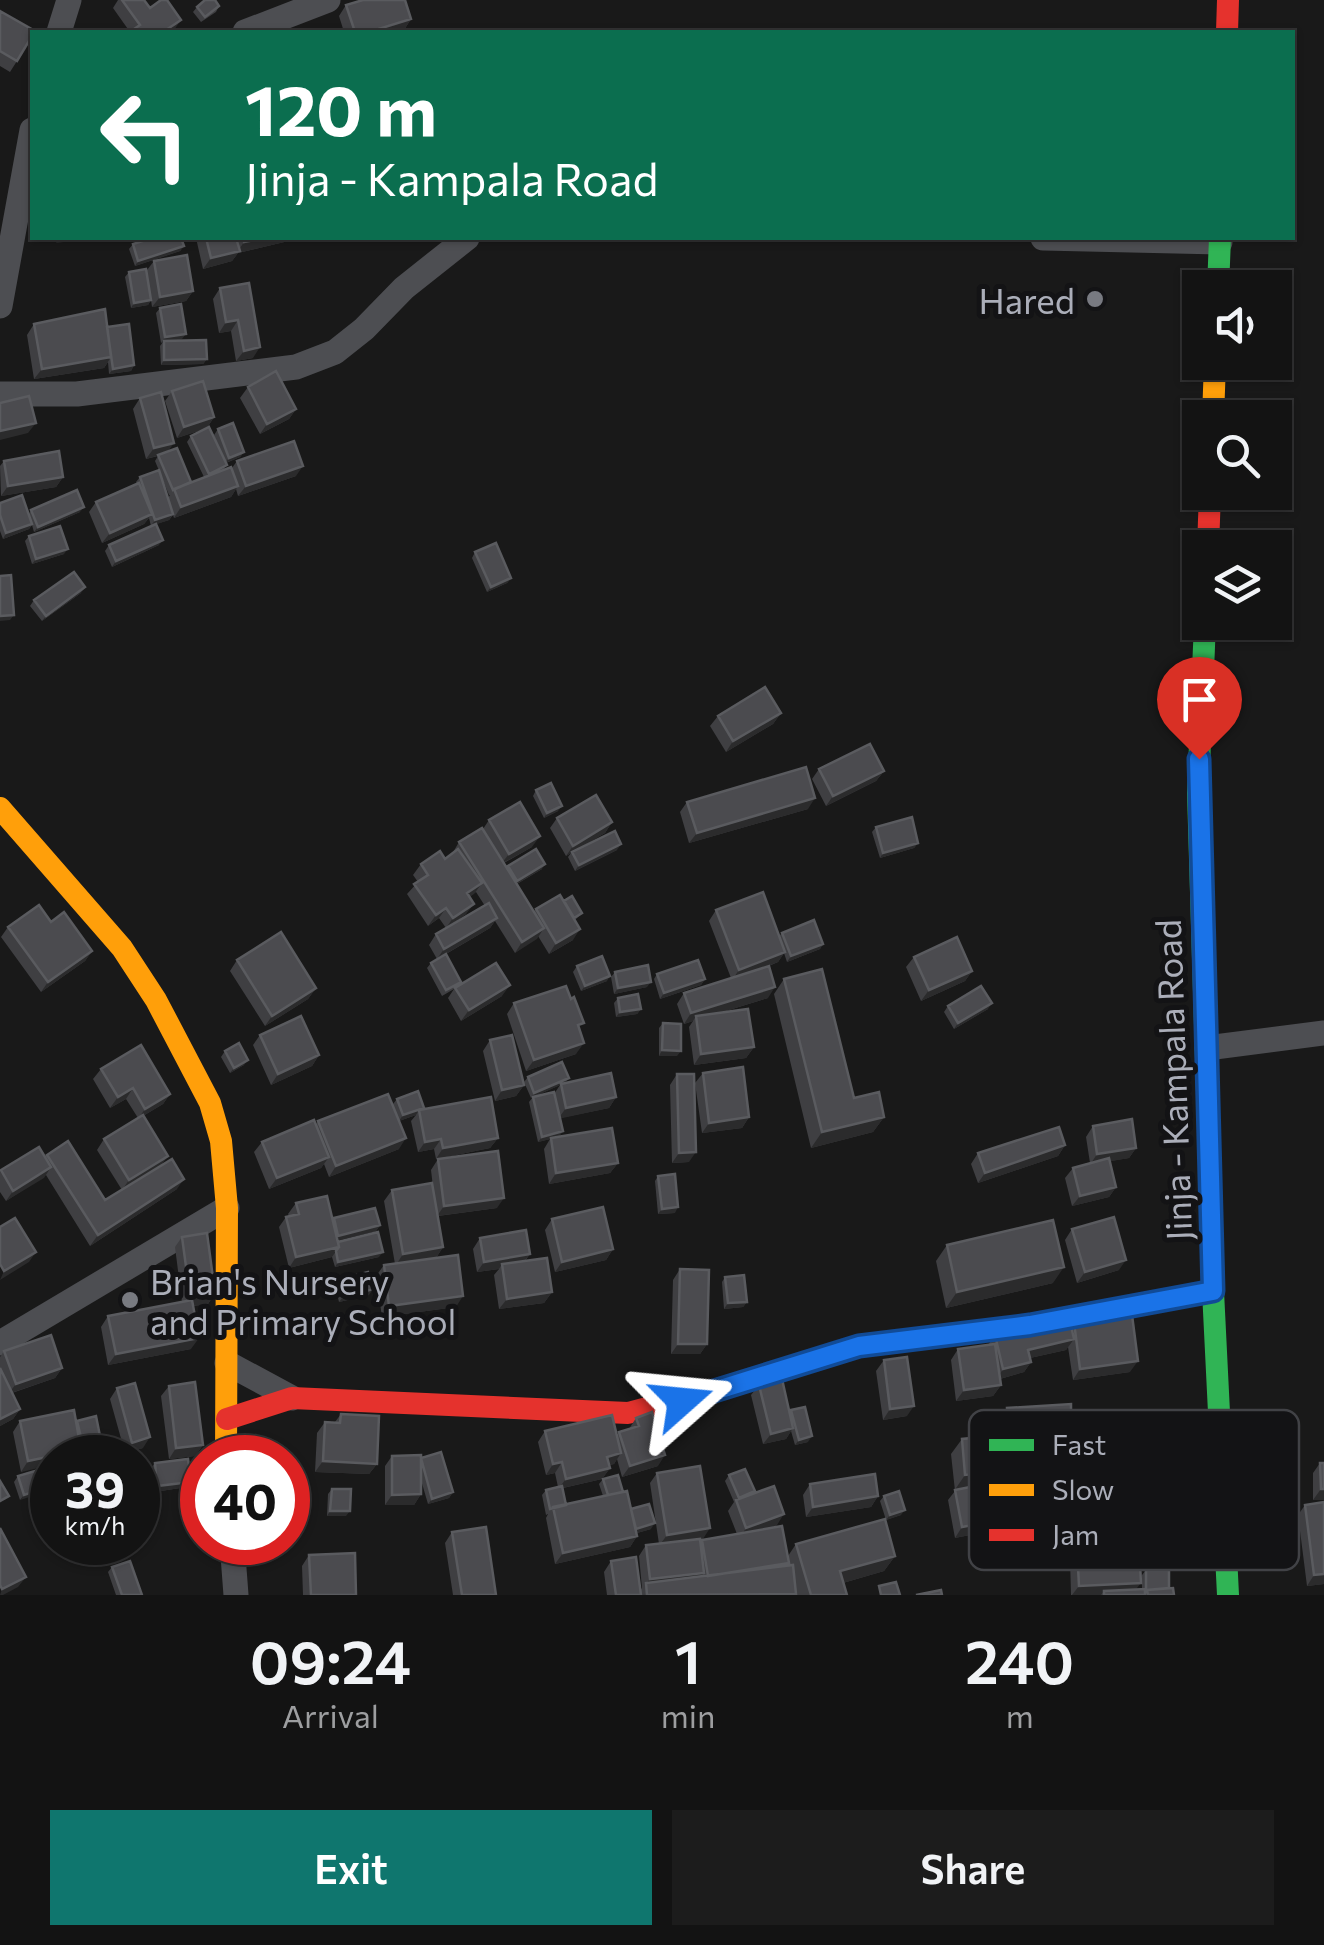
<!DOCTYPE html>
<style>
:root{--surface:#131313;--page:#1c1c1c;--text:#f1f3f6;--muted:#9d9ea0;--line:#323233;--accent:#0f766e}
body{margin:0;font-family:Commissioner,sans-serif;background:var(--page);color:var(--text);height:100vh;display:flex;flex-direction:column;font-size:38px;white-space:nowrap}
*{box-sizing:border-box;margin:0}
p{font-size:32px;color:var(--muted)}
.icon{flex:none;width:55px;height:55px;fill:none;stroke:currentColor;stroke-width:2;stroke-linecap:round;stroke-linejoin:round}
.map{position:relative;height:1595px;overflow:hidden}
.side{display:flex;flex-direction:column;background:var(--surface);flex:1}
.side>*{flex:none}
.top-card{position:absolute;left:30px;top:30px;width:1265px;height:210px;border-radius:0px;box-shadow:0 2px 8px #0004,0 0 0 2px var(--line);background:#0b6e4f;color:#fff;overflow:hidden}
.buttons{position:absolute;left:1182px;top:270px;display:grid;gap:20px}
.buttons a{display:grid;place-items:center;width:110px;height:110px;border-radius:0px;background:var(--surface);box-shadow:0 2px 8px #0004,0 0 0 2px var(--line);font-size:50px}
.speed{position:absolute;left:30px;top:1435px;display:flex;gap:20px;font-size:50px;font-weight:700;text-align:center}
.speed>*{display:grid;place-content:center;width:130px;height:130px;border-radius:50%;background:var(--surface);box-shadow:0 2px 8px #0004,0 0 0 2px var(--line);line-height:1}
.speed small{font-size:25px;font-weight:400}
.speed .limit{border:15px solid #d22;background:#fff;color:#111}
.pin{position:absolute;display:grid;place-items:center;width:85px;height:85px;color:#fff;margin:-102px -42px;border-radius:50% 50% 50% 0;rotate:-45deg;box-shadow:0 0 10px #0007}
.pin .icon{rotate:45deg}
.me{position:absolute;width:110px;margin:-55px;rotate:72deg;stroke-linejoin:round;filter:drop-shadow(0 0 8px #0008)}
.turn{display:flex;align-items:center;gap:35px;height:210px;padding:0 50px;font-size:45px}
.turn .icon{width:130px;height:130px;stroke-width:2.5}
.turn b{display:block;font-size:70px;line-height:85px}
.eta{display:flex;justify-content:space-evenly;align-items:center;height:170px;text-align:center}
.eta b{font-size:60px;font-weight:600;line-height:70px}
.button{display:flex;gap:20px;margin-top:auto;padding:20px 50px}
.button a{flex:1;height:115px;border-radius:0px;background:var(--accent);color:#fff;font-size:40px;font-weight:600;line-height:115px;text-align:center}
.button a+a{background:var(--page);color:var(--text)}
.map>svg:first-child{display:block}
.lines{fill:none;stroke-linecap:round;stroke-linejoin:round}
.street{stroke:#4d4e52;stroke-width:25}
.fast{stroke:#30b455;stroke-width:22}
.slow{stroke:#ff9f0a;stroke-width:22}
.jam{stroke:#e5322d;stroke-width:22}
.wall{fill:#3f3f42;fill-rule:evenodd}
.shaded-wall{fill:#2b2b2c}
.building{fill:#4b4b4f;stroke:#5a5b5f;stroke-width:2.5}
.route-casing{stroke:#114b97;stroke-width:25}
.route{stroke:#1a73e8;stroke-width:18}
.poi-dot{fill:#787a81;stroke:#131315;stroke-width:4}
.labels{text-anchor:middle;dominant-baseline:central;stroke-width:10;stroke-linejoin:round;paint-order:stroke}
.poi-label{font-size:35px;fill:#abaeb9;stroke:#131315;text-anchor:end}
.street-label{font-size:35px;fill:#abaeb9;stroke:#131315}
.key{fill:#131315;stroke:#414246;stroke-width:2.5}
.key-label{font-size:28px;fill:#abaeb9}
</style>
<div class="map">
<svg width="1324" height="1595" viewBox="0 0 1324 1595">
<rect width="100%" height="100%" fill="#191919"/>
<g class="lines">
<path class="street" d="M59,32L69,0
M245,32L328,0
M1043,238L1220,242
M0,306L32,130
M0,394H77L296,367L335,352L364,329L404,288L467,238
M1207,1048L1324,1033
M0,1343L227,1208
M227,1363L292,1398
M232,1542L236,1595"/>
<path class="fast" d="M1218,288L1220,238
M1205,622L1198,793L1213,1291L1228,1595
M739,1383L859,1346L1030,1325L1213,1291"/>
<path class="slow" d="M1213,418L1215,362
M0,808L122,948L156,1000L210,1103L221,1141L227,1208L226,1458"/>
<path class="jam" d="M1227,32L1228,0
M1208,548L1210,492
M227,1419L292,1398L628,1413L739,1383"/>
</g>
<path class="wall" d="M118,0H144L150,8L174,30L171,32H130L113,8Z
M346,5L411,19L404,30L395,32H344L339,16Z
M219,6L216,12L201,22L193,12L197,7Z
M0,11L17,61L10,72L0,66Z
M196,238H301L238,253L232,261L203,269Z
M133,244L184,246L180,251L135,266L129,249Z
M154,261L193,291L186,301L152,307L151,300L148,305L131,308L125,277L129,272L147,270Z
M249,283L253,358L236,361L231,331L219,333L213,299L220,288Z
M160,308L182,339L172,341L207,359L203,364L161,365L160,346L163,342L161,343L156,313Z
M34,324L107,327L134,365L131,371L109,374L108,362L104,368L34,379L27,335Z
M248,387L296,409L289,419L260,434L240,398Z
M172,391L214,417L207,428L177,438L165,401Z
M140,398L169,451L191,482L204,477L187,442L191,436L218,447L214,435L218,429L244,452L240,457L226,463L224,470L232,468L237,461L296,476L238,496L236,489L231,497L174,518L173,515L169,520L156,524L159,545L112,567L105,551L109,545L151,526L149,518L144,524L102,543L89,512L96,502L137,484L136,482L140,477L168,498L170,495H169L155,461L158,456L146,459L133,409Z
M4,461L63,477L56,487L1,496L0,466Z
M0,503L29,514L31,510L80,512L34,532L32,525L29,529L3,539L0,531Z
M29,536L64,554L32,564L25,541Z
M475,552L511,578L507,583L487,592L472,558Z
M81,593L42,621L30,606L34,600Z
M781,713L773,724L726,752L710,726L718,716Z
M819,769L884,771L876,781L826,806L812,779Z
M536,790L558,811L544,818L533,796Z
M687,802L808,809L689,843L680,812Z
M557,818L612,822L605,833L579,848L617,850L575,871L568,857L571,853L566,856L550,828Z
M489,820L532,847L504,863L507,868L508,866L542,869L517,884L534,911L536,909L564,901L582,913L575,920L573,940L549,954L538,936L515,953L495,921L490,928L441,957L459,986L502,996L461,1021L448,998L454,989L442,996L427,968L431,963L437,959L429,945L436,934L485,906L476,892L469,897L466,914L446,928L439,918L428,926L407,894L418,882L413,875L421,864L445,859L452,854L459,842L483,829Z
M876,827L918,843L914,848L880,858L872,832Z
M716,910L779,936L782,933L823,944L820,949L787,962L784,953L778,962L762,969L768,998L716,1014L754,1047L746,1058L694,1065L689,1027L693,1021L684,1024L677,1004L684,993L731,978L709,921Z
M51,922L92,951L85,961L41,992L1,937L8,927Z
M914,957L972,971L965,981L921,1001L906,967Z
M237,960L316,988L308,999L265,1026L230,971Z
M577,966L607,981L581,991L573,972Z
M615,972L647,987L614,994L611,977Z
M657,974L705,979L701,985L660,999L654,979Z
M784,979L854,1098L884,1117L873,1132L811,1148L774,994Z
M618,998L641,1009L637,1014L616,1017L614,1003Z
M514,1003L579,1030L576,1054L526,1071L507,1014Z
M948,1006L988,1009L954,1029L944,1012Z
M663,1023L677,1056H659V1028Z
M260,1035L319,1055L312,1066L271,1085L253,1045Z
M490,1040L524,1085L516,1096L495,1101L483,1051Z
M225,1051L244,1065L230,1073L221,1057Z
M101,1069L170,1094L163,1104L143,1116L161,1165L177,1189L90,1246L46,1175L6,1201L0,1192V1170L45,1157L47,1155L105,1200L122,1190L97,1150L104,1139L138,1118L126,1099L110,1108L93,1079Z
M703,1073L749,1117L742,1128L702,1133L695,1083Z
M677,1074L689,1162L672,1163L670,1085Z
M528,1077L564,1083L616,1097L609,1108L560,1118L559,1137L618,1163L610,1173L549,1184L544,1149L550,1139L538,1142L529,1102L533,1097L531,1098L524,1082ZM560,1085L554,1094L535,1096Z
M397,1099L498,1138L490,1148L436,1159L434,1149L418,1152L411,1121L416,1115L399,1121V1149L329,1177L324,1164L321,1168L269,1189L254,1152L262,1142L316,1125L318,1121L393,1104Z
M1093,1126L1136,1148L1129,1158L1110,1161L1116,1187L1109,1197L1072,1206L1065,1178L1073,1168L1090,1163L1086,1137Z
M1065,1145L1058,1156L978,1183L971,1164L978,1153Z
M438,1159L497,1208L438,1216L443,1247L436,1258L456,1307L382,1317L376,1276L384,1265L395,1264L384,1201L392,1190L434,1196L431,1170Z
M658,1176L675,1213L658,1214L655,1181Z
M296,1203L333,1220L380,1225L376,1231L338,1240L379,1257L335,1267L332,1257L289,1268L279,1227L286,1217L289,1216L288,1214Z
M552,1219L613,1249L606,1260L555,1272L545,1230Z
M1072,1229L1119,1270L1077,1283L1065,1240Z
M182,1237L215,1293L208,1304L193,1306L191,1349L108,1365L101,1327L108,1316L182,1302L175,1247Z
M480,1238L530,1254L525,1261L552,1292L544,1303L499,1309L494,1275L499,1269L477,1272L473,1249Z
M947,1245L1053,1283L946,1308L936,1261Z
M680,1269L707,1344L700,1354H671L673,1280Z
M725,1277L747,1302L743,1307L724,1309L722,1282Z
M338,1280L369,1295L339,1302L335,1285Z
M1074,1322L1130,1372L1073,1380L1068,1347L1066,1350L1030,1358L1031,1362L1024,1372L1000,1379L1001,1385L993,1396L956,1401L951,1360L958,1349L988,1345L995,1335L1071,1327Z
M4,1351L62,1368L55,1378L12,1393L20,1409L13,1419L0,1426V1357Z
M884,1360L907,1416L883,1420L876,1371Z
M759,1385L789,1412L791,1410L808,1442L795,1445L791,1431L786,1439L763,1444L751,1395Z
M169,1386L203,1445L195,1456L169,1459L161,1396Z
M117,1388L143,1448L125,1453L110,1399Z
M1007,1408L1071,1427L1087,1435L1132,1480L1082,1485L1081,1475L1079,1478L1031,1483L1036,1513L1029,1523L955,1538L948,1500L955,1491L951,1454L962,1439L1001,1435L1000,1418Z
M341,1414L377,1464L369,1474L315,1472L317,1433L325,1422H335Z
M636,1418L658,1466L622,1477L617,1459L614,1464L609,1465L610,1468L602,1479L563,1488L566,1505L603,1496L599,1484L603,1479L623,1492L631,1509L651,1529L637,1533V1536L630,1547L555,1564L546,1518L548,1514L546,1515L542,1495L546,1490L558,1487L555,1473L546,1475L538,1442L545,1431L617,1435L619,1432L629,1429Z
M20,1421L76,1422L100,1436L97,1441L80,1446L81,1450L76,1458H52L21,1472L13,1432Z
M392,1456L421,1458L453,1492L449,1498L428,1504L421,1480V1494L414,1505H385V1466Z
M155,1463L191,1482L187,1487L154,1492L151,1468Z
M1320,1463H1324V1500H1313V1473Z
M52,1466L20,1500L14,1482L18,1476Z
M657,1473L703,1539L697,1540L701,1542L702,1540L737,1534L728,1511L734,1502L725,1481L729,1475L753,1494L777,1525L766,1529L788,1556L796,1544L895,1556L884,1571L843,1583L847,1595H607L604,1572L611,1561L640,1591L642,1588L639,1556L646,1545L659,1544L650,1483Z
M810,1484L878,1496L871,1507L806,1517L803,1495Z
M332,1489L346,1516H327L328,1494Z
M884,1496L901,1515L886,1520L880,1501Z
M1324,1502V1584L1307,1586L1298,1515L1305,1505Z
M452,1532L496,1595H453L445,1543Z
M89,1542H120L122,1552L115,1562L94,1566Z
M1077,1547L1136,1590L1142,1589V1575L1146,1570L1169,1588L1174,1595H1071L1070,1558Z
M309,1555L356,1595H303L302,1566Z
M112,1567L142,1595H116L108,1572Z"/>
<path class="shaded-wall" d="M411,19L404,30L395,32H369Z
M181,20L174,30L171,32H163Z
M59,238H95L56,243Z
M265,238H301L238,253L232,261L203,269L211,258L238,251L244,242Z
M184,246L180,251L135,266L138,261Z
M193,291L186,301L152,307L160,297Z
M151,300L148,305L131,308L134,303Z
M238,320L231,331L219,333L226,322Z
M186,334L182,339L161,343L165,337Z
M260,347L253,358L236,361L244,351Z
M111,357L104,368L34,379L42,369Z
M207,359L203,364L161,365L164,360Z
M134,365L131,371L109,374L113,369Z
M296,409L289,419L260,434L267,424Z
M214,417L207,428L177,438L184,427Z
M36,423L28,433L0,440V431Z
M174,443L167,453L146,459L154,448Z
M244,452L240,457L225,463L229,458Z
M303,466L296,476L238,496L246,486Z
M63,477L56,487L1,496L8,486Z
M238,486L231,497L174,518L181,507Z
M84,507L80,512L34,532L38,527Z
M152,514L144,524L102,543L110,533Z
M173,514L169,520L151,526L155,520Z
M32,524L29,529L3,539L6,533Z
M163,540L159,545L112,567L116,561Z
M68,549L64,554L32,564L36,559Z
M511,578L507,583L487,592L491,587Z
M85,587L81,593L42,621L46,616Z
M14,615L10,620L0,621V616Z
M781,713L773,724L726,752L733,741Z
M884,771L876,781L826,806L833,796Z
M815,798L808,809L689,843L697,833Z
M562,806L558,811L544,818L547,813Z
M612,822L605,833L566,856L573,846Z
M540,836L532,847L501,864L509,854Z
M918,843L914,848L880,858L883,853Z
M621,844L617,850L575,871L579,865Z
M545,864L542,869L513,886L517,881Z
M482,883L474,894L459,904L467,893Z
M474,904L466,914L446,928L453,918Z
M446,908L439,918L428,926L436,915Z
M497,918L490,928L437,959L444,949Z
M544,928L537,939L515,953L522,942Z
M580,929L573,940L549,954L556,943Z
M823,944L820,949L787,962L791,956Z
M92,951L85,961L41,992L48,982Z
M785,952L778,962L732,980L739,970Z
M972,971L965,981L921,1001L929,990Z
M610,976L607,981L581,991L585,986Z
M705,979L701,985L660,999L664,993Z
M651,982L647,987L614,994L618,988Z
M510,985L502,996L461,1021L469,1010Z
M775,987L768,998L696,1020V1016L693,1021L684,1024L691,1013Z
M316,988L308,999L265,1026L272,1016Z
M992,1003L988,1009L954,1029L958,1023Z
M641,1009L637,1014L616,1017L620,1012Z
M584,1043L576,1054L526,1071L534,1060Z
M754,1047L746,1058L694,1065L701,1054Z
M662,1050L681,1051L677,1056H659Z
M319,1055L312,1066L271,1085L278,1074Z
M248,1060L244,1065L230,1073L234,1068Z
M569,1078L565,1083L531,1098L534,1093Z
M524,1085L516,1096L495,1101L502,1090Z
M133,1088L126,1099L110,1108L118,1097Z
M170,1094L163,1104L138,1119L145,1109Z
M616,1097L609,1108L558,1119L566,1108Z
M419,1110L416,1115L399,1121L403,1115Z
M749,1117L742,1128L702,1133L709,1123Z
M884,1117L873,1132L811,1148L822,1132Z
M563,1131L559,1137L538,1142L542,1137Z
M406,1138L399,1149L329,1177L336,1166Z
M498,1138L490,1148L436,1159L443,1148Z
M441,1139L434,1149L418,1152L425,1142Z
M1065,1145L1058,1156L978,1183L985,1173Z
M1136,1148L1129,1158L1090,1165L1097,1154Z
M696,1152L689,1162L672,1163L679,1153Z
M168,1156L160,1167L122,1190L129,1180Z
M329,1157L321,1168L269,1189L277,1178Z
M618,1163L610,1173L549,1184L556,1173Z
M51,1167L44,1178L6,1201L13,1191Z
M184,1179L177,1189L90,1246L98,1235Z
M1116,1187L1109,1197L1072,1206L1080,1196Z
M504,1198L497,1208L437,1216L444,1206Z
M678,1207L675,1213L658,1214L662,1209Z
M380,1225L376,1231L334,1241L338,1236Z
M339,1247L332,1257L289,1268L296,1257Z
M443,1247L436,1258L396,1265L403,1254Z
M613,1249L606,1260L555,1272L562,1262Z
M36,1252L29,1262L0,1280L4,1271Z
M383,1252L379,1257L335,1267L338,1262Z
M530,1254L522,1264H502L499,1269L477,1272L484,1262Z
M1126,1260L1119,1270L1077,1283L1085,1272Z
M1064,1267L1053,1283L946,1308L957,1292Z
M373,1289L369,1295L339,1302L343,1297Z
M552,1292L544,1303L499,1309L507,1299Z
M215,1293L208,1304L183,1307L190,1296Z
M463,1296L456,1307L382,1317L389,1306Z
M747,1302L743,1307L724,1309L728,1303Z
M199,1338L191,1349L108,1365L116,1354Z
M1074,1339L1066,1350L1021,1360L1028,1350Z
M678,1344H707L700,1354H671Z
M1138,1361L1130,1372L1073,1380L1080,1369Z
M1031,1362L1024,1372L996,1380L1003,1369Z
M62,1368L55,1378L8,1394L16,1384Z
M1001,1385L993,1396L956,1401L964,1390Z
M914,1406L907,1416L883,1420L890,1409Z
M20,1409L13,1419L0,1426V1419Z
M1071,1427L1001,1441L1008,1431Z
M793,1428L786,1439L763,1444L771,1434Z
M100,1436L97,1441L78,1446L82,1441Z
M812,1436L808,1442L795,1445L799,1440Z
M150,1437L143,1448L125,1453L132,1443Z
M203,1445L195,1456L169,1459L176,1448Z
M81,1450L76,1458H52V1465L21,1472L28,1461Z
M621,1453L614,1464L600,1468L607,1457Z
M665,1455L658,1466L622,1477L630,1466Z
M323,1461L377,1464L369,1474L315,1472Z
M562,1462L555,1473L546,1475L553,1464Z
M1090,1463L1079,1478L954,1491L965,1475Z
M610,1468L602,1479L558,1489L566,1479Z
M1139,1470L1132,1480L1082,1485L1089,1474Z
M191,1482L187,1487L154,1492L157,1486Z
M52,1486V1490L20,1500L24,1495Z
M1321,1489H1324V1500H1313Z
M453,1492L449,1498L428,1504L432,1499Z
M421,1494L414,1505H385L392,1495Z
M878,1496L871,1507L806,1517L813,1507Z
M905,1510L901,1515L886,1520L890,1515Z
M330,1511H350L346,1516H327Z
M1036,1513L1029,1523L955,1538L962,1527Z
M784,1514L777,1525L739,1539L746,1528Z
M655,1523L651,1529L630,1535L634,1530Z
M710,1528L703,1539L659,1546L667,1535Z
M637,1536L630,1547L555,1564L563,1553Z
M122,1552L115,1562L94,1566L101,1556Z
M895,1556L884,1571L829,1587L840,1571Z
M704,1573L697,1584H646L650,1579Z
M1324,1574V1584L1307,1586L1314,1575Z
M26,1577L18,1587L3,1595H0L2,1589Z
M1141,1583L1133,1593L1104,1591L1101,1595H1072L1079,1586Z"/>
<path class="building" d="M122,0H144L150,8L161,0H167L181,20L163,32H136L134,29L140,25Z
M205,0H215L219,6L205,17L197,7Z
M363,0H405L411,19L369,32H355L346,5Z
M0,11L35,31L17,61L0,51Z
M152,238H181L184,246L138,261L133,244Z
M206,238H236L240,251L211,258Z
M243,238H265L244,242Z
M187,255L193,291L160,297L154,261Z
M146,269L151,300L134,303L129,272Z
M249,283L260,347L244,351L238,320L226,322L220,288Z
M181,304L186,334L165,337L160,308Z
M105,309L111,357L42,369L34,324Z
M129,324L134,365L113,369L107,327Z
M206,340L207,359L164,360V341Z
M276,371L296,409L267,424L248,387Z
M203,381L214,417L184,427L172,391Z
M161,392L174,443L154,448L140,398Z
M29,396L36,423L0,431V403Z
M233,423L244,452L229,458L218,429Z
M209,427L227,465L209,474L191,436Z
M294,441L303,466L246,486L237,461Z
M177,448L191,482L173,490L158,455Z
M59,451L63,477L8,486L4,461Z
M231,467L238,486L181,507L174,489Z
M159,470L173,514L155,520L140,477Z
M139,483L152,514L110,533L96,502Z
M77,490L84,507L38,527L31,510Z
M22,495L32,524L6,533L0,515V503Z
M156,524L163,540L116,561L109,545Z
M60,526L68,549L36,559L29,536Z
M496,543L511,578L491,587L475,552Z
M74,572L85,587L46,616L34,600Z
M11,575L14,615L0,616V576Z
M765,687L781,713L733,741L718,716Z
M870,744L884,771L833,796L819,769Z
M806,767L815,798L697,833L687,802Z
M551,783L562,806L547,813L536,790Z
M596,795L612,822L573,846L557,818Z
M520,802L540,836L509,854L489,820Z
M912,817L918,843L883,853L876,827Z
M482,828L544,928L522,942L459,842Z
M615,831L621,844L579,865L572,852Z
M458,849L482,883L467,893L474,904L453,918L446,908L436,915L414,884L428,875L421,864L440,851L445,859Z
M536,849L545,864L517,881L508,866Z
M763,892L785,952L739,970L716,910Z
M560,895L580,929L556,943L536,909Z
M572,896L582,913L574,918L564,901Z
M489,903L497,918L444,949L436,934Z
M39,905L51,922L64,912L92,951L48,982L8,927Z
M814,920L823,944L791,956L782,933Z
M281,932L316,988L272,1016L237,960Z
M957,937L972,971L929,990L914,957Z
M446,954L461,982L446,990L431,963Z
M602,956L610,976L585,986L577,966Z
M698,960L705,979L664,993L657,974Z
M496,963L510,985L469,1010L455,988Z
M648,965L651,982L618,988L615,972Z
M769,966L775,987L691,1013L684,993Z
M822,969L854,1098L879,1092L884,1117L822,1132L784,979Z
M566,986L571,999L574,997L584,1023L578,1025L584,1043L534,1060L514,1003Z
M981,986L992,1003L958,1023L948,1006Z
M638,994L641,1009L620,1012L618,998Z
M748,1009L754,1047L701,1054L696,1016Z
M301,1016L319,1055L278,1074L260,1035Z
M663,1023L681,1024V1051L662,1050Z
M512,1035L524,1085L502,1090L490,1040Z
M239,1043L248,1060L234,1068L225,1051Z
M141,1045L170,1094L145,1109L133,1088L118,1097L101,1069Z
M562,1062L569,1078L534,1093L528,1077Z
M743,1067L749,1117L709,1123L703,1073Z
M611,1073L616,1097L566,1108L561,1084Z
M677,1074H694L696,1152L679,1153Z
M418,1091L424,1108L403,1115L397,1099Z
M554,1092L563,1131L542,1137L533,1097Z
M388,1094L406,1138L336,1166L318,1121Z
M491,1097L498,1138L443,1148L441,1139L425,1142L419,1110Z
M143,1115L168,1156L129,1180L104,1139Z
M1132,1119L1136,1148L1097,1154L1093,1126Z
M314,1120L329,1157L277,1178L262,1142Z
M1059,1127L1065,1145L985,1173L978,1153Z
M612,1128L618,1163L556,1173L551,1138Z
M68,1141L105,1200L172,1159L184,1179L98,1235L47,1155Z
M39,1147L51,1167L13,1191L1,1170Z
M498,1151L504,1198L444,1206L438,1159Z
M1109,1158L1116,1187L1080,1196L1073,1168Z
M675,1174L678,1207L662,1209L658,1176Z
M432,1183L443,1247L403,1254L392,1190Z
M327,1196L339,1247L296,1257L286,1217L299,1214L296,1203Z
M603,1207L613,1249L562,1262L552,1219Z
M375,1208L380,1225L338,1236L334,1218Z
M1114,1217L1126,1260L1085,1272L1072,1229Z
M15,1218L36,1252L4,1271L0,1264V1227Z
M1053,1220L1064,1267L957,1292L947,1245Z
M526,1230L530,1254L484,1262L480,1238Z
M378,1232L383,1252L338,1262L336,1251L339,1247L338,1242Z
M207,1233L215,1293L190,1296L182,1237Z
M458,1255L463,1296L389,1306L384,1265Z
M547,1258L552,1292L507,1299L502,1264Z
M680,1269L709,1270L707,1344H678Z
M368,1272L373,1289L343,1297L338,1280Z
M744,1275L747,1302L728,1303L725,1277Z
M192,1300L199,1338L116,1354L108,1316Z
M1132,1315L1138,1361L1080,1369L1074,1322Z
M1069,1317L1074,1339L1028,1350L1031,1362L1003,1369L995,1335Z
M51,1335L62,1368L16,1384L4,1351Z
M995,1344L1001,1385L964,1390L958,1349Z
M907,1357L914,1406L890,1409L884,1360Z
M0,1368L20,1409L0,1419Z
M782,1379L793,1428L771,1434L759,1385Z
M195,1382L203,1445L176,1448L169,1386Z
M135,1383L150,1437L132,1443L117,1388Z
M1071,1404V1427L1008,1431L1007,1408Z
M805,1407L812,1436L799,1440L791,1410Z
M74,1410L81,1450L28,1461L20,1421Z
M652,1412L665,1455L630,1466L619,1432L639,1426L636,1418Z
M341,1414L379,1416L377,1464L323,1461L325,1422L340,1423Z
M612,1415L621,1453L607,1457L610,1468L566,1479L562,1462L553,1464L545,1431Z
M96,1416L100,1436L82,1441L77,1421Z
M1087,1427L1090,1463L965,1475L962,1439Z
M441,1452L453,1492L432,1499L421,1458Z
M421,1455V1494L392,1495V1456Z
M188,1459L191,1482L157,1486L155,1463Z
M288,1459H293L295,1474L288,1475Z
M1320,1463H1324V1489H1321Z
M52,1466V1486L24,1495L18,1476Z
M700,1466L710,1528L667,1535L657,1473Z
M745,1469L755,1491L739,1498L729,1475Z
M875,1474L878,1496L813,1507L810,1484Z
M618,1475L623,1492L608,1495L603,1479Z
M1030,1475L1036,1513L962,1527L955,1490Z
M0,1481L9,1496L0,1501Z
M562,1486L566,1505L550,1509L546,1490Z
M774,1486L784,1514L746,1528L736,1500Z
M332,1489H351L350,1511H330Z
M627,1491L637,1536L563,1553L553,1507Z
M899,1491L905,1510L890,1515L884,1496Z
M1324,1502V1574L1314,1575L1305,1505Z
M649,1504L655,1523L636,1529L631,1509Z
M885,1519L895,1556L840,1571L847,1595H811L796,1544Z
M782,1526L789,1563L708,1576L702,1540Z
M486,1527L496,1595H462L452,1532Z
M0,1528L26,1577L2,1589L0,1585Z
M700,1539L704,1573L650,1579L646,1545Z
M98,1542H120L122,1552L101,1556Z
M1139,1544L1141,1583L1079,1586L1077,1547Z
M355,1553L356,1595H311L309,1555Z
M636,1557L641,1595H616L611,1561Z
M130,1561L142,1595H122L112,1567Z
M793,1565L796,1594L647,1595L646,1583Z
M1146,1570H1169V1588L1146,1590Z
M896,1582L900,1595H881L879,1586Z
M1173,1588L1174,1595H1148L1147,1590Z
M1145,1589V1595H1104V1591Z
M941,1590L942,1595H916Z"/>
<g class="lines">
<defs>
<path id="route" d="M682,1401L859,1346L1030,1325L1213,1291L1199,759"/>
</defs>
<use href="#route" class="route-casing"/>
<use href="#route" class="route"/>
</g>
<g class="poi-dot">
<circle cx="1095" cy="299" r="10"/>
<circle cx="130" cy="1300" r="10"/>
</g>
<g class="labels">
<g class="poi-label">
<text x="1075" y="299">Hared</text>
<text x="150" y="1280" text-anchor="start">Brian's Nursery<tspan x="150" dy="40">and Primary School</tspan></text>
</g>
<g class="street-label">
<text transform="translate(1172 1080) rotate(-92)">Jinja - Kampala Road</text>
</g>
</g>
<rect x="969" y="1410" width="330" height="160" rx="15" class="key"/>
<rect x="989" y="1439" width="45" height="12" fill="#30b455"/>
<rect x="989" y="1484" width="45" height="12" fill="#ff9f0a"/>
<rect x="989" y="1529" width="45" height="12" fill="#e5322d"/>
<g class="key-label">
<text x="1052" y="1455">Fast</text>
<text x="1052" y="1500">Slow</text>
<text x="1052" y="1545">Jam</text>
</g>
</svg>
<div class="buttons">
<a><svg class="icon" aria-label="sound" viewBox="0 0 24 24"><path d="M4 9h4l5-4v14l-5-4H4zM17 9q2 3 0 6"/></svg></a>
<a><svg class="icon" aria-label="search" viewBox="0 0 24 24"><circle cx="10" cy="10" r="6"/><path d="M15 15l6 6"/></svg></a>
<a><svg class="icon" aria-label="layers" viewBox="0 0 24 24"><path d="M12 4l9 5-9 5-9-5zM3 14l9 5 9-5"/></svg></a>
</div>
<div class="speed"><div>39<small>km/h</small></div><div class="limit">40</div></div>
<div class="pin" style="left:1199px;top:759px;background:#d93025"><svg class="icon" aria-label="arrive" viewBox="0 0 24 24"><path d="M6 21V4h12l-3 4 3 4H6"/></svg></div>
<svg class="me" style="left:682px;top:1401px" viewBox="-20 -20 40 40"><path d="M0-17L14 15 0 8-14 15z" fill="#1a73e8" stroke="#fff" stroke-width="4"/></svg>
<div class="top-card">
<div class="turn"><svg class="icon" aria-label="left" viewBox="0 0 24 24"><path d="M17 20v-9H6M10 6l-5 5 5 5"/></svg><div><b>120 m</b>Jinja - Kampala Road</div></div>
</div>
</div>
<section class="side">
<div class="eta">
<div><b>09:24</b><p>Arrival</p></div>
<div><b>1</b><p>min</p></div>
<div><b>240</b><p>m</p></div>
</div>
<div class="button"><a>Exit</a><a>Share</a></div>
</section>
